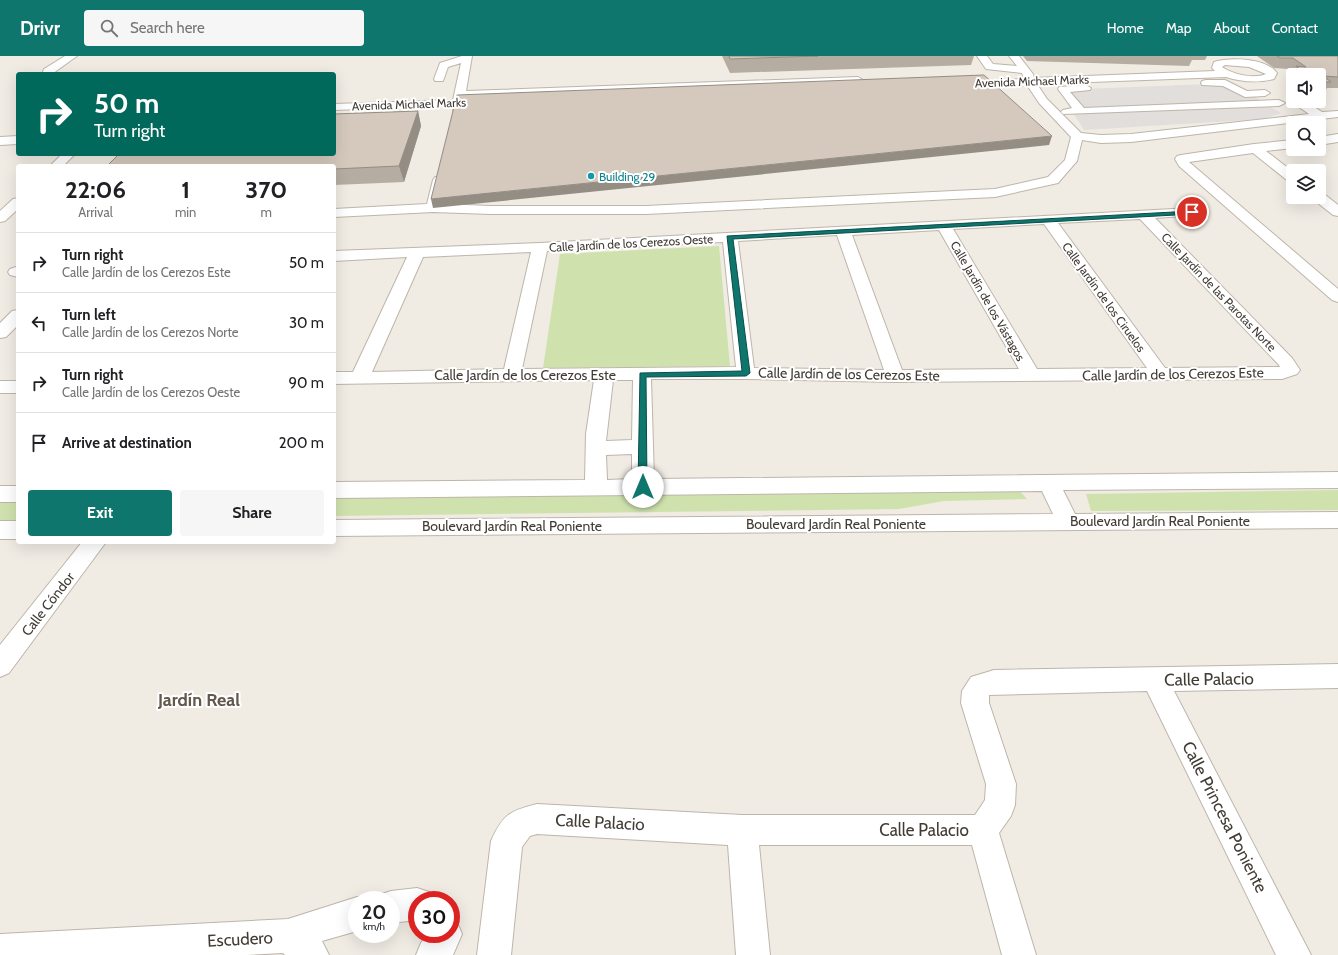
<!DOCTYPE html>
<meta charset="utf-8">
<style>
:root{--surface:#fff;--page:#f6f6f6;--text:#202124;--muted:#757577;--line:#e0e0e0;--accent:#0f766e}
body{margin:0;font-family:Cabin,sans-serif;background:var(--page);color:var(--text);height:100vh;display:flex;flex-direction:column;font-size:15px;white-space:nowrap}
*{box-sizing:border-box;margin:0}
p{font-size:13px;color:var(--muted)}
.icon{flex:none;width:22px;height:22px;fill:none;stroke:currentColor;stroke-width:2;stroke-linecap:round;stroke-linejoin:round}
.map{position:relative;flex:1;overflow:hidden}
.details{position:absolute;left:16px;top:108px;width:320px;height:380px;display:flex;flex-direction:column;background:var(--surface);border-radius:4px;box-shadow:0 4px 16px #0002}
.details>*{flex:none}
.top-card{position:absolute;left:16px;top:16px;width:320px;height:84px;border-radius:4px;box-shadow:0 4px 16px #0002;background:#00695c;color:#fff;overflow:hidden}
.controls{position:absolute;left:1286px;top:12px;display:grid;gap:8px}
.controls a{display:grid;place-items:center;width:40px;height:40px;border-radius:4px;background:var(--surface);box-shadow:0 4px 16px #0002;font-size:20px}
.speed{position:absolute;left:348px;top:835px;display:flex;gap:8px;font-size:20px;font-weight:700;text-align:center}
.speed>*{display:grid;place-content:center;width:52px;height:52px;border-radius:50%;background:var(--surface);box-shadow:0 4px 16px #0002;line-height:1}
.speed small{font-size:10px;font-weight:400}
.speed .limit{border:6px solid #d22;background:#fff;color:#111}
.pin{position:absolute;display:grid;place-items:center;width:34px;height:34px;color:#fff;margin:-17px;border:2px solid #fff;border-radius:50%;box-shadow:0 1px 4px #0007}
.me{position:absolute;width:44px;margin:-22px;rotate:0deg;stroke-linejoin:round;filter:drop-shadow(0 0 3px #0008)}
.turn{display:flex;align-items:center;gap:14px;height:84px;padding:0 12px;font-size:18px}
.turn .icon{width:52px;height:52px;stroke-width:2.5}
.turn b{display:block;font-size:28px;line-height:34px}
.eta{display:flex;justify-content:space-evenly;align-items:center;height:68px;text-align:center}
.eta b{font-size:24px;font-weight:700;line-height:28px}
.button{display:flex;gap:8px;margin-top:auto;padding:8px 12px}
.button a{flex:1;height:46px;border-radius:4px;background:var(--accent);color:#fff;font-size:16px;font-weight:700;line-height:46px;text-align:center}
.button a+a{background:var(--page);color:var(--text)}
ul{padding:0;list-style:none}
li{display:flex;align-items:center;gap:12px;height:60px;padding:0 12px;border-top:1px solid var(--line)}
li div{flex:1}
li b{display:block;font-size:15px}
li em{font-style:normal}
header{display:flex;align-items:center;gap:24px;box-sizing:border-box;height:56px;padding:0 20px;background:var(--accent);color:#fff}
header strong{font-size:19px}
nav{display:flex;gap:22px;margin-inline-start:auto;font-size:14px}
.search{width:280px;height:36px;background:var(--page);display:flex;align-items:center;gap:10px;box-sizing:border-box;padding:0 14px;border-radius:4px;color:var(--muted);font-size:15px}
.map>svg:first-child{display:block}
.green{fill:#cfe2ae}
.parking{fill:#e1dedb}
.lines{fill:none;stroke-linecap:round;stroke-linejoin:round}
.minor-casing{stroke:#beb5aa;stroke-width:2}
.minor{fill:#fff;fill-rule:evenodd}
.wall{fill:#b6ada2}
.shaded-wall{fill:#948d84}
.building{fill:#d4c9bc;stroke:#948d84}
.route{fill:#0f766e;stroke:#0a4d48}
.culture-dot{fill:#0f9aa8;stroke:#fff;stroke-width:1.5}
.labels{text-anchor:middle;dominant-baseline:central;stroke-width:4;stroke-linejoin:round;paint-order:stroke}
.far-street-label{font-size:12px;fill:#413b34;stroke:#fff}
.far-culture-label{font-size:12px;fill:#0d838f;stroke:#fff;text-anchor:start}
.street-label{font-size:14px;fill:#413b34;stroke:#fff}
.near-street-label{font-size:17px;fill:#413b34;stroke:#fff}
.near-neighbourhood-label{font-size:18px;font-weight:bold;fill:#63584c;stroke:#fff}
</style>
<header>
<strong>Drivr</strong>
<div class="search"><svg class="icon" aria-label="search" viewBox="0 0 24 24"><circle cx="10" cy="10" r="6"/><path d="M15 15l6 6"/></svg>Search here</div>
<nav><a>Home</a><a>Map</a><a>About</a><a>Contact</a></nav>
</header>
<div class="map">
<svg width="1338" height="899" viewBox="0 0 1338 899">
<rect width="100%" height="100%" fill="#f0ebe3"/>
<path class="green" d="M719,190L730,310L543,312L560,198Z
M1016,431L1027,443L944,445L899,453L334,460V440Z
M1338,434V454L1091,455L1086,438Z
M0,445H18V464H0Z"/>
<path class="parking" d="M1233,27L1281,57L1264,63L1084,74L1059,34Z"/>
<g class="lines">
<defs>
<path id="minor" d="M65,0H77L52,18H42L44,13Z
M462,0H472L466,35L858,21L863,24L858,27L465,41L464,43H485L491,46L485,49L463,50L461,54H453L452,50L334,54V48L453,44L461,7L448,11L443,25H435L434,23L440,7Z
M977,0H987L993,8L1017,10L1009,0H1019L1033,18L1034,22L1215,15L1212,12L1214,6C1231,1 1266,2 1277,17L1274,23C1257,27 1242,26 1226,21L1037,28L1047,43L1081,77L1101,79L1131,78L1309,58L1293,47L1291,45L1293,43V45H1305L1322,56L1338,55V61L1131,86L1101,87L1082,84L1077,105L1058,127L995,141L646,158H491L433,156L334,161V153L427,148L433,124L435,121H445L447,124L441,148L491,150H646L995,133L1048,121L1065,104L1071,81L1039,47L1027,29L959,30L958,28L963,25L1024,23L1022,17L986,13ZM1225,9L1249,11L1266,18C1254,23 1234,19 1222,11Z
M1206,24H1225L1247,35L1265,34L1270,37L1265,40L1245,41L1223,30L1202,29L1201,27L1202,25Z
M1086,29L1091,32L1090,34L1070,36L1084,52L1279,44L1285,47L1279,50L1063,58L1061,56L1063,54L1072,52L1058,33L1059,31Z
M1338,78V86L1319,89V81Z
M18,80V88L0,89V81Z
M1293,84V92L1266,95L1293,116V126L1288,125L1253,97L1189,106L1338,233V246L1332,244L1179,110L1175,103L1177,100L1181,99L1254,88Z
M62,98H75L63,110H50Z
M1319,137L1324,138L1338,149V160L1333,159L1314,144L1312,141H1319Z
M18,142V153L5,165L0,166V155L13,143Z
M1192,152L1197,153L1199,156L1197,159L1155,162L1292,302L1300,314L1297,318L1282,323L895,326L746,323H651L654,423L1338,416V432L1063,434L1075,458L1338,456V472L334,480V464L1053,458L1042,435L334,442V426L585,424L586,378L594,324L334,328V316H353L407,201L334,205V195L540,187ZM1140,163L1279,309L1280,311L1165,312L1058,167ZM1044,168L1147,312L1037,313L953,173ZM939,174L1019,313L902,314L852,179ZM837,179L884,314L754,312L738,185ZM723,186L736,311L522,313L547,195ZM531,196L504,313L372,316L423,201ZM613,324H633L632,384L606,385ZM632,398V423L607,424L606,399Z
M16,211H18V221L10,219L8,216L10,213Z
M18,254V269L6,281L0,282V267L12,255Z
M0,325H18V337H0Z
M0,430H18V446H0Z
M0,465H18V483H0Z
M82,486H106L9,617L0,621V589Z
M1338,608V632L1174,635L1311,899H1276L1147,635L989,639V647L1016,728L1015,749L1011,760L999,777L1036,899H1002L972,789H759L770,899H736L728,789L537,778L530,780L522,791L511,899H477L491,785C503,758 510,755 537,748L742,759H975L985,744L986,728L961,647L962,635L971,621L994,614Z
M417,832L429,836L432,844H417V864L391,867V844H377L379,839L391,835Z
M357,841L363,844H357V875L322,885L329,899H285L283,897L247,899H0V878L288,863Z
M451,864L457,866L462,878L453,899H416L421,887L427,878H451Z"/>
</defs>
<use href="#minor" class="minor-casing"/>
<use href="#minor" class="minor"/>
</g>
<path class="wall" d="M722,0H974L971,9L730,17Z
M1023,0H1207L1205,4H1192L1189,10L1027,5Z
M1257,0H1338V32H1327L1324,37H1319V19H1293V24L1290,21L1292,16L1288,13L1274,12Z
M418,55L421,70L404,126L334,129V110Z"/>
<path class="shaded-wall" d="M418,55L421,70L404,126L399,110Z
M1052,80L1049,89L433,152L431,143Z"/>
<path class="building" d="M729,0H818L730,3Z
M1277,0H1338V21L1323,20L1331,26H1319V19H1308L1296,10L1306,11L1293,2H1280Z
M984,19L1052,80L431,143L457,39Z
M418,55L399,110L334,113V110H107L119,98H334V58Z"/>
<path class="route" d="M1192,155L1195,156L1194,158L733,183L750,317L746,320L646,321L647,431L643,434L638,431L640,317L742,315L727,180Z"/>
<circle class="culture-dot" cx="591" cy="120" r="4"/>
<g class="labels">
<g class="far-street-label">
<text transform="translate(1032 25) rotate(-2)">Avenida Michael Marks</text>
<text transform="translate(409 48) rotate(-2)">Avenida Michael Marks</text>
<text transform="translate(631 187) rotate(-3)">Calle Jardín de los Cerezos Oeste</text>
<text transform="translate(1219 236) rotate(46)">Calle Jardín de las Parotas Norte</text>
<text transform="translate(1104 241) rotate(54)">Calle Jardín de los Ciruelos</text>
<text transform="translate(988 245) rotate(60)">Calle Jardín de los Vástagos</text>
</g>
<g class="far-culture-label">
<text x="599" y="120">Building 29</text>
</g>
<g class="street-label">
<text transform="translate(849 318) rotate(1)">Calle Jardín de los Cerezos Este</text>
<text transform="translate(1173 318) rotate(-1)">Calle Jardín de los Cerezos Este</text>
<text x="525" y="319">Calle Jardín de los Cerezos Este</text>
<text x="1160" y="465">Boulevard Jardín Real Poniente</text>
<text x="836" y="468">Boulevard Jardín Real Poniente</text>
<text x="512" y="470">Boulevard Jardín Real Poniente</text>
<text transform="translate(48 548) rotate(-52)">Calle Cóndor</text>
</g>
<g class="near-street-label">
<text transform="translate(1209 623) rotate(-1)">Calle Palacio</text>
<text transform="translate(1225 761) rotate(63)">Calle Princesa Poniente</text>
<text transform="translate(600 766) rotate(3)">Calle Palacio</text>
<text x="924" y="774">Calle Palacio</text>
<text transform="translate(240 883) rotate(-3)">Escudero</text>
</g>
<g class="near-neighbourhood-label">
<text x="199" y="644">Jardín Real</text>
</g>
</g>
</svg>
<div class="controls">
<a><svg class="icon" aria-label="sound" viewBox="0 0 24 24"><path d="M4 9h4l5-4v14l-5-4H4zM17 9q2 3 0 6"/></svg></a>
<a><svg class="icon" aria-label="search" viewBox="0 0 24 24"><circle cx="10" cy="10" r="6"/><path d="M15 15l6 6"/></svg></a>
<a><svg class="icon" aria-label="layers" viewBox="0 0 24 24"><path d="M12 4l9 5-9 5-9-5zM3 14l9 5 9-5"/></svg></a>
</div>
<div class="speed"><div>20<small>km/h</small></div><div class="limit">30</div></div>
<div class="pin" style="left:1192px;top:156px;background:#d93025"><svg class="icon" aria-label="arrive" viewBox="0 0 24 24"><path d="M6 21V4h12l-3 4 3 4H6"/></svg></div>
<svg class="me" style="left:643px;top:431px" viewBox="-20 -20 40 40"><circle r="19" fill="#fff"/><path d="M0-13L10 11 0 6-10 11z" fill="#0f766e"/></svg>
<div class="top-card">
<div class="turn"><svg class="icon" aria-label="right" viewBox="0 0 24 24"><path d="M7 20v-9h11M14 6l5 5-5 5"/></svg><div><b>50 m</b>Turn right</div></div>
</div>
<section class="details">
<div class="eta">
<div><b>22:06</b><p>Arrival</p></div>
<div><b>1</b><p>min</p></div>
<div><b>370</b><p>m</p></div>
</div>
<ul>
<li><svg class="icon" aria-label="right" viewBox="0 0 24 24"><path d="M7 20v-9h11M14 6l5 5-5 5"/></svg><div><b>Turn right</b><p>Calle Jardín de los Cerezos Este</p></div><em>50 m</em></li>
<li><svg class="icon" aria-label="left" viewBox="0 0 24 24"><path d="M17 20v-9H6M10 6l-5 5 5 5"/></svg><div><b>Turn left</b><p>Calle Jardín de los Cerezos Norte</p></div><em>30 m</em></li>
<li><svg class="icon" aria-label="right" viewBox="0 0 24 24"><path d="M7 20v-9h11M14 6l5 5-5 5"/></svg><div><b>Turn right</b><p>Calle Jardín de los Cerezos Oeste</p></div><em>90 m</em></li>
<li><svg class="icon" aria-label="arrive" viewBox="0 0 24 24"><path d="M6 21V4h12l-3 4 3 4H6"/></svg><div><b>Arrive at destination</b></div><em>200 m</em></li>
</ul>
<div class="button"><a>Exit</a><a>Share</a></div>
</section>
</div>
